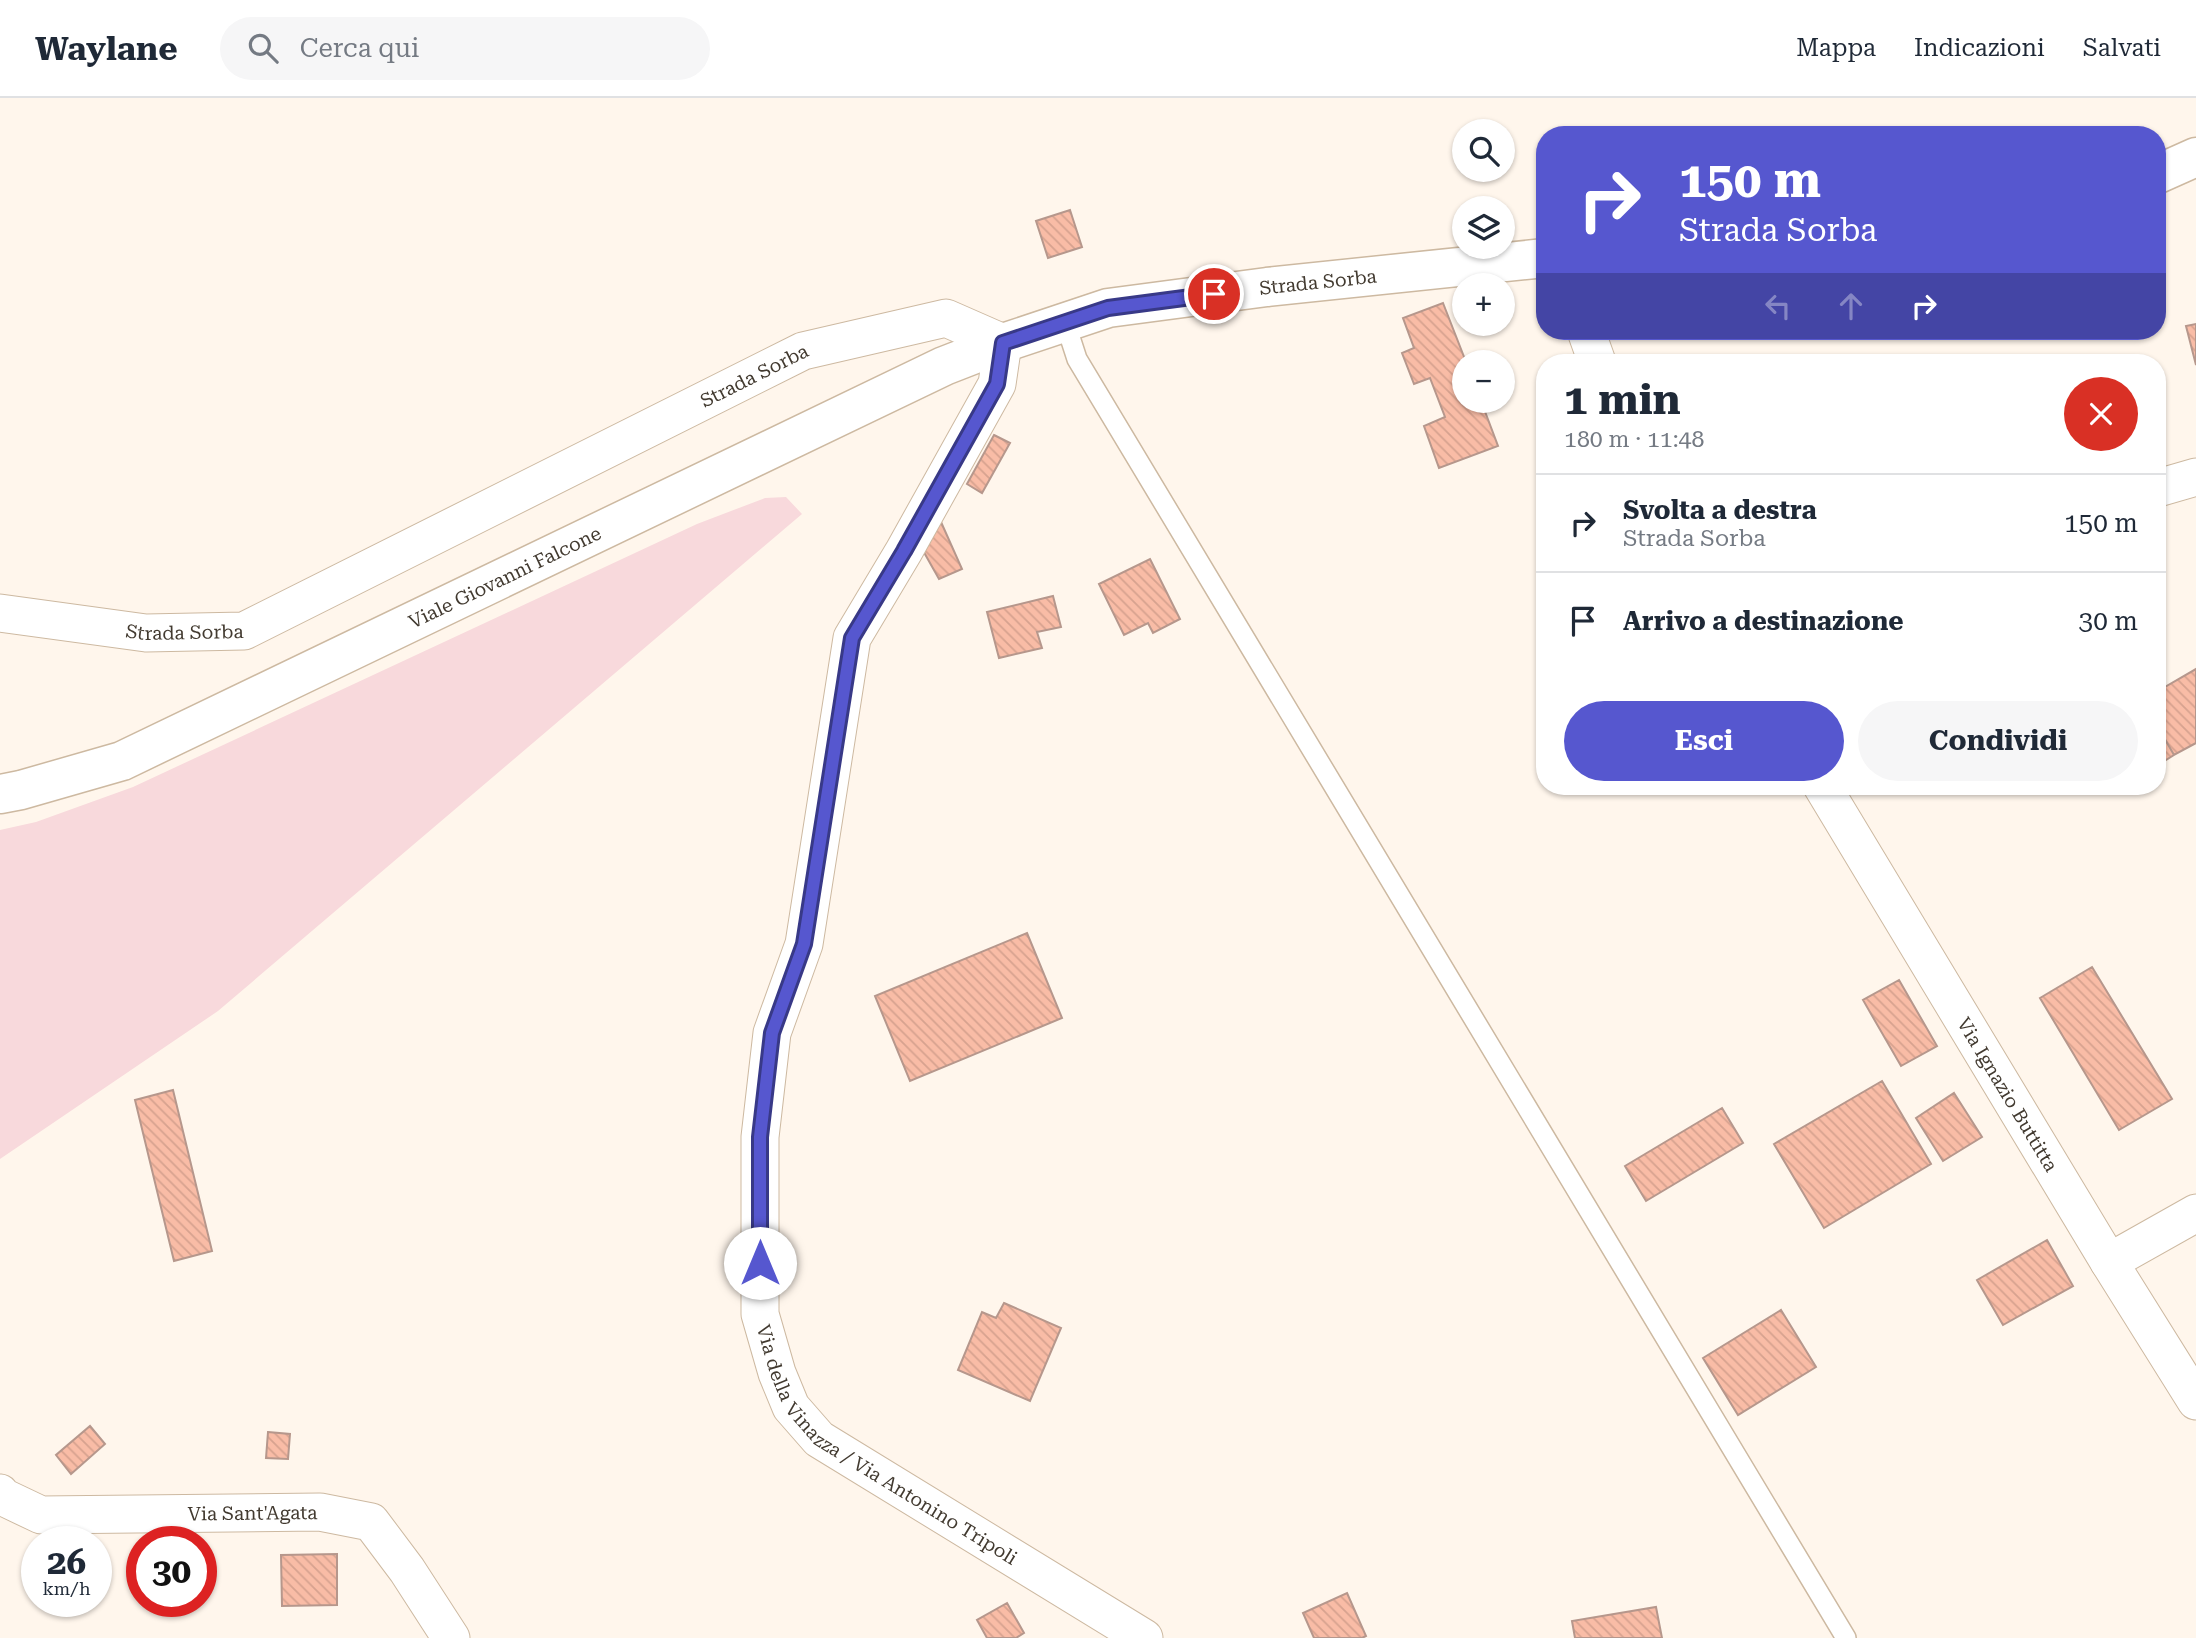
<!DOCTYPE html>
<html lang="it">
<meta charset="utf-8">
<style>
:root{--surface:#fff;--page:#f6f6f7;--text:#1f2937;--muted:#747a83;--line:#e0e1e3;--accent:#5657cf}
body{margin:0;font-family:"Roboto Serif",serif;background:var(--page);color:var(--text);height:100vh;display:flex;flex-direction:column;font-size:26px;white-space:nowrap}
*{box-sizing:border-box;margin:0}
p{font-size:23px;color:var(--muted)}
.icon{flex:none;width:38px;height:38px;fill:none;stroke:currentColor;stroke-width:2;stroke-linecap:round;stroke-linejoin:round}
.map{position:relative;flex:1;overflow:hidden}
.panel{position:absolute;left:1536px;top:256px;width:630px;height:441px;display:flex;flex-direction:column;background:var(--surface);border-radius:28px;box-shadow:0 2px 5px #0004}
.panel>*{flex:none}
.hud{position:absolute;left:1536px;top:28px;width:630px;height:214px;border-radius:28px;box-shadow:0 2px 5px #0004;background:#5657cf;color:#fff;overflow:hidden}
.controls{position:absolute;left:1452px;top:21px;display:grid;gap:14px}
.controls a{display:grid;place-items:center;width:63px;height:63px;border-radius:50%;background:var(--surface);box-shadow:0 2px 5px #0004;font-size:35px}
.speed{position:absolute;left:21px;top:1428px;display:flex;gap:14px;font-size:35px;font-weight:700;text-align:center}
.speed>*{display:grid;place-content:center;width:91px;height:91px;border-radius:50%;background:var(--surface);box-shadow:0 2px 5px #0004;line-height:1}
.speed small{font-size:18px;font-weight:400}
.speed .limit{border:10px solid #d22;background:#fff;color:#111}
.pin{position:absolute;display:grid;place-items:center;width:60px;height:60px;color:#fff;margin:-30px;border:4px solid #fff;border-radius:50%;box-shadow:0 2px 7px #0007}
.me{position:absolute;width:77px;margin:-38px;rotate:0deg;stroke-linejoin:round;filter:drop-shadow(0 0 5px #0008)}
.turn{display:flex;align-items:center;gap:24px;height:147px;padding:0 28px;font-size:32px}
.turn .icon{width:91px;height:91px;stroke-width:2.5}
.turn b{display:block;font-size:49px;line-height:60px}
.lanes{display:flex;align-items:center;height:66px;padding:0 28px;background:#0003;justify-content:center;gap:35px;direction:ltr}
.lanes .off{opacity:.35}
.round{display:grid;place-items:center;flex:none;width:74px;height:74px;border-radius:37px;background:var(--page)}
.head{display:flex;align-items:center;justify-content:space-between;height:119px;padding:0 28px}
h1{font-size:42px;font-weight:700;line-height:52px}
.action{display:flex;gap:14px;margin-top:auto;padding:14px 28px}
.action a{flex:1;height:80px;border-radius:42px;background:var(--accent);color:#fff;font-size:28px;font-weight:700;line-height:80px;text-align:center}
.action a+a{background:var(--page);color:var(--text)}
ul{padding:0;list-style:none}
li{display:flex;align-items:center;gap:21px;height:98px;padding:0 28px;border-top:2px solid var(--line)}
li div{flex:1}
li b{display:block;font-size:26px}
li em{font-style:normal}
header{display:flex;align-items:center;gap:42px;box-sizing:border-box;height:98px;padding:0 35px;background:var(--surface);border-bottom:2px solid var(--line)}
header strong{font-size:33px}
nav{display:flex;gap:38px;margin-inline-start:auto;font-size:24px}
.search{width:490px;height:63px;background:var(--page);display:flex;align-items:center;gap:18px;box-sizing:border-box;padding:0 24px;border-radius:38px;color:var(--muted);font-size:26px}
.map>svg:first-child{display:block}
.grass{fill:#f8d9dc}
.building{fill:url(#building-back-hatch);stroke:#b6978c;stroke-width:2}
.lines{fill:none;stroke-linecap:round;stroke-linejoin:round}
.service-casing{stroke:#cdb9a1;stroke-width:22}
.minor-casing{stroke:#cdb9a1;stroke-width:39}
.tertiary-casing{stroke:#cdb9a1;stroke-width:41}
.service{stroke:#fff;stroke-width:19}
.minor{stroke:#fff;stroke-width:37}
.tertiary{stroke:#fff;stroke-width:38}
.route-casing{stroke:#383987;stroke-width:18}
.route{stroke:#5657cf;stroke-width:12}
.labels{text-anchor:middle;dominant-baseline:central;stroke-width:5;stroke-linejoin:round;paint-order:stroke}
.street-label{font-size:19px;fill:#423a30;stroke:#fff}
</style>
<header>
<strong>Waylane</strong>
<div class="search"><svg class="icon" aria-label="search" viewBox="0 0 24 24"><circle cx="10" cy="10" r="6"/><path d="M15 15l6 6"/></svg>Cerca qui</div>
<nav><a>Mappa</a><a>Indicazioni</a><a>Salvati</a></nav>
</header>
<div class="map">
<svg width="2196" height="1540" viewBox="0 0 2196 1540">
<defs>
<pattern id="building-back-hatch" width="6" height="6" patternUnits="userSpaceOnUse" patternTransform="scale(1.75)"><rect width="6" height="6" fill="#f9bca6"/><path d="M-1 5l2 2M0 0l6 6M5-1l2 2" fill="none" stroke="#d7a28f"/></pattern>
</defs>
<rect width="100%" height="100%" fill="#fff6ec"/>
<path class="grass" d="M786,399L802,416L218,913L0,1061V732L36,724L133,689L697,426L765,400Z"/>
<path class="building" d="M1070,112L1082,149L1048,160L1036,123Z
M1443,205L1466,264L1465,303H1481L1498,348L1439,370L1424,328L1445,319L1430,280L1414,286L1402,255L1414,250L1403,220Z
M2196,226V267L2186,228Z
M994,337L1010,345L982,395L967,386Z
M941,424L962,471L939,481L921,449Z
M1150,461L1180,521L1153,535L1148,525L1124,537L1099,486Z
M1053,498L1061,529L1037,534L1042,550L999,560L987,514Z
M2196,571V645L2174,657L2158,629V593Z
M2158,629L2174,657L2158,667Z
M1027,835L1062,920L910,983L875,898Z
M2092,869L2172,1001L2119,1032L2040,900Z
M1899,882L1937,948L1901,968L1863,902Z
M1882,983L1931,1066L1824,1130L1774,1046Z
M173,992L212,1153L174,1163L135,1002Z
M1954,995L1982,1039L1943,1063L1916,1020Z
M1722,1010L1743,1045L1646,1103L1625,1068Z
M2047,1142L2073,1188L2003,1227L1977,1182Z
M1004,1205L1061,1230L1030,1303L958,1272L982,1214L996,1220Z
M1781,1212L1816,1269L1738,1317L1703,1260Z
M90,1328L105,1346L71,1376L56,1357Z
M268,1334L290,1336L288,1361L266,1360Z
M337,1456V1507L282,1508L281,1457Z
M1347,1495L1366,1538L1362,1540H1314L1303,1515Z
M1007,1505L1024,1535L1016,1540H987L977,1522Z
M1656,1509L1662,1540H1575L1572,1523Z"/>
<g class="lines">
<defs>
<path id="service" d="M1065,224L1077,261L1846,1540"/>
<g id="minor">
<path d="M1586,233L1597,264"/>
<path d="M2158,390L2196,379"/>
<path id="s1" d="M0,515L146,535L244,533L803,253L946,220L1003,245L997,286L904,453L852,540L804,846L772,935L760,1039V1216L777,1275L791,1309L819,1341L1144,1540"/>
<path id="s2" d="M1822,688L2109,1164L2196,1303"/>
<path d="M2109,1164L2196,1115"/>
<path id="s3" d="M0,1395L1,1398L41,1417L320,1414L371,1424L407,1472L451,1540"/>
</g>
<g id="tertiary">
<path d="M2158,76L2196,59"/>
<path id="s4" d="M0,696L21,692L122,663L944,268L1003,245L1108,210L1267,189L1545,160"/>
</g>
</defs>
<use href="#service" class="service-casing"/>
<use href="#minor" class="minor-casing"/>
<use href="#tertiary" class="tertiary-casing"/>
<use href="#service" class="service"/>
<use href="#minor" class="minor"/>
<use href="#tertiary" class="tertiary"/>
</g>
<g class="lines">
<defs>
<path id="route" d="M760,1165V1039L772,935L804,846L852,540L904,453L997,286L1003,245L1108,210L1214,196"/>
</defs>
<use href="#route" class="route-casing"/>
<use href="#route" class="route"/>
</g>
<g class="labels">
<g class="street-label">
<text stroke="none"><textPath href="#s4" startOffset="1424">Strada Sorba</textPath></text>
<text stroke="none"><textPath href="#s1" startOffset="816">Strada Sorba</textPath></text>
<text stroke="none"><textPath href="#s4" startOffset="551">Viale Giovanni Falcone</textPath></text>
<text stroke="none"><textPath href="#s1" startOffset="186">Strada Sorba</textPath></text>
<text stroke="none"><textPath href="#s2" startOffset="360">Via Ignazio Buttitta</textPath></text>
<text stroke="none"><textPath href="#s1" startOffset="2291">Via della Vinazza / Via Antonino Tripoli</textPath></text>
<text stroke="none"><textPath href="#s3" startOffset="259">Via Sant'Agata</textPath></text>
</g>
</g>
</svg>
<div class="controls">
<a><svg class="icon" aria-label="search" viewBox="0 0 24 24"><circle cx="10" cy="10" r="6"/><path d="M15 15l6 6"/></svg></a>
<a><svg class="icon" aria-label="layers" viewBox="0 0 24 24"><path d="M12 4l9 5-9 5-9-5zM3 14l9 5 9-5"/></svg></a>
<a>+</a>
<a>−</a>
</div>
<div class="speed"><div>26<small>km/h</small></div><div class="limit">30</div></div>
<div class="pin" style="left:1214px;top:196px;background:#d93025"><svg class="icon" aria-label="arrive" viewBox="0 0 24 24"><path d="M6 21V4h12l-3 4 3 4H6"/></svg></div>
<svg class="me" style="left:760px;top:1165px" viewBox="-20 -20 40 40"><circle r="19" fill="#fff"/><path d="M0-13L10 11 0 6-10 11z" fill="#5657cf"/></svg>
<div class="hud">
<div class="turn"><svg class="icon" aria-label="right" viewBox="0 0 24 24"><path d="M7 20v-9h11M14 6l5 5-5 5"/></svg><div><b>150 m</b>Strada Sorba</div></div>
<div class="lanes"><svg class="icon off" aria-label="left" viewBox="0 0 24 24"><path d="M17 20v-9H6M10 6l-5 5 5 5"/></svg><svg class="icon off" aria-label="ahead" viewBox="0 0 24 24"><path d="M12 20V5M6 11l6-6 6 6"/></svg><svg class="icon" aria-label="right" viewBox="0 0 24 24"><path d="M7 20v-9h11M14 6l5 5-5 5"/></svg></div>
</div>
<section class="panel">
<div class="head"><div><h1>1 min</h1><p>180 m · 11:48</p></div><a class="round" style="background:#d93025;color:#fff"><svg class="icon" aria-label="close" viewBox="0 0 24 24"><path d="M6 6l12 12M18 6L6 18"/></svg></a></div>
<ul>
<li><svg class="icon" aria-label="right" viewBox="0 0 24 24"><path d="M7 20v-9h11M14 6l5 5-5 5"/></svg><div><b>Svolta a destra</b><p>Strada Sorba</p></div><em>150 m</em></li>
<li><svg class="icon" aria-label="arrive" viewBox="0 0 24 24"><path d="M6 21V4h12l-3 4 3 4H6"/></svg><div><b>Arrivo a destinazione</b></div><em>30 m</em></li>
</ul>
<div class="action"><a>Esci</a><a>Condividi</a></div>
</section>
</div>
